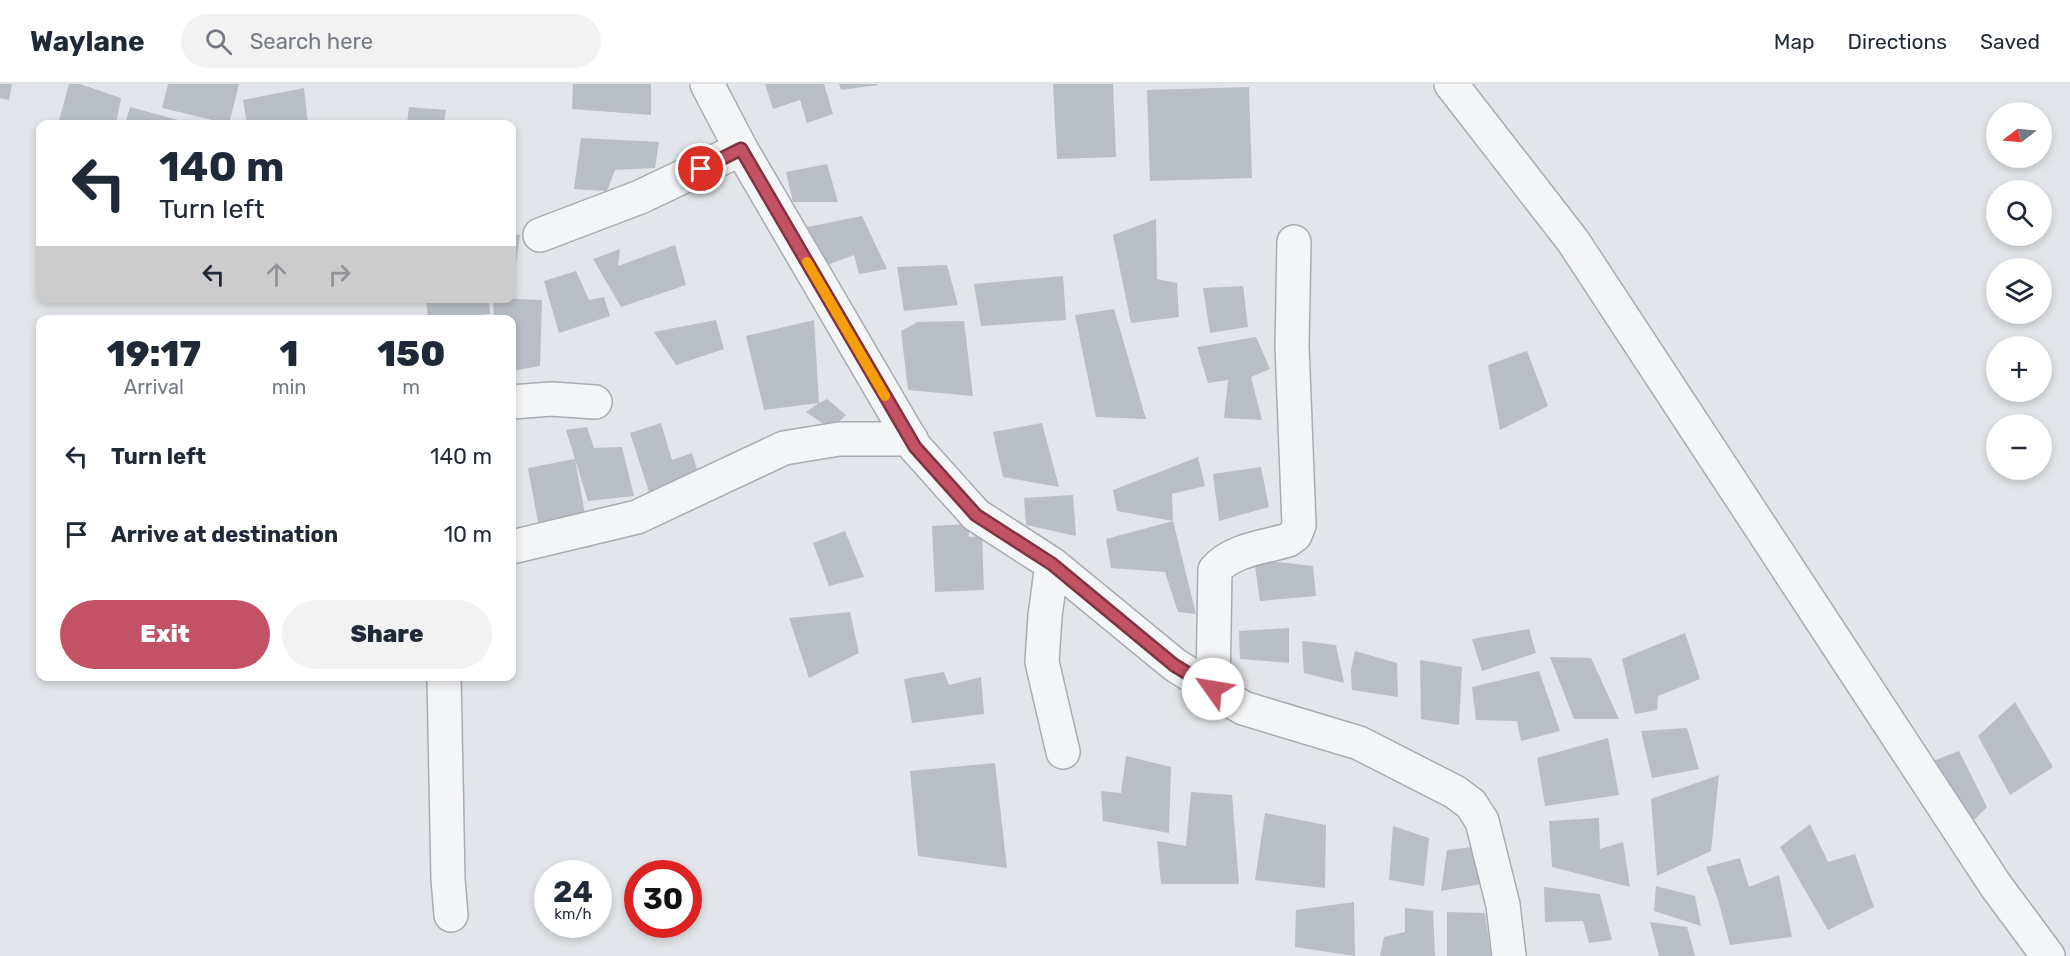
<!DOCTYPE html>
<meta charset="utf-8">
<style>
:root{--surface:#fff;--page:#f2f2f3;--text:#1f2937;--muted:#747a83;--line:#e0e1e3;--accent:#c35264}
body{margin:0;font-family:Rubik,sans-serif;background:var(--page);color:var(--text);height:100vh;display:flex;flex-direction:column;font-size:22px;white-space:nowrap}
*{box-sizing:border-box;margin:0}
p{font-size:20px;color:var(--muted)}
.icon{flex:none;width:33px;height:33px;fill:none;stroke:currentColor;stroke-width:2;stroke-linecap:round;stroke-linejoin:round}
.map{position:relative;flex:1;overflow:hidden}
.side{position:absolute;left:36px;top:231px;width:480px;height:366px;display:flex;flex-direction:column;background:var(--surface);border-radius:12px;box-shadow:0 3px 9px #0003}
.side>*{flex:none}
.guide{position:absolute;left:36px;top:36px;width:480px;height:183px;border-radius:12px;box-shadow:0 3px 9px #0003;background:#fff;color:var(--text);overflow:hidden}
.needle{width:39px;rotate:254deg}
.fabs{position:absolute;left:1986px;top:18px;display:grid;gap:12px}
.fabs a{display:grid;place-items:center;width:66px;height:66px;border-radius:50%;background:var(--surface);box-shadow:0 3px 9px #0003;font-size:30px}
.speed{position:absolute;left:534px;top:776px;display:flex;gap:12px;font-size:30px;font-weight:700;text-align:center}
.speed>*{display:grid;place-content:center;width:78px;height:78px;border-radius:50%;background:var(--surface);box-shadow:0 3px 9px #0003;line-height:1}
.speed small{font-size:15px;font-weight:400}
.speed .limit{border:9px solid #d22;background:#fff;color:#111}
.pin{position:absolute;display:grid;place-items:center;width:51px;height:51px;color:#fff;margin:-26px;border:3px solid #fff;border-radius:50%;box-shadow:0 2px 6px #0007}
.me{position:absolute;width:66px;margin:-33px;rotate:302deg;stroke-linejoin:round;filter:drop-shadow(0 0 4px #0008)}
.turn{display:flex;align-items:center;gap:21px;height:126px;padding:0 24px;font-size:27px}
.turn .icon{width:78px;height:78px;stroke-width:2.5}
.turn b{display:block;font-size:42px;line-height:51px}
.lanes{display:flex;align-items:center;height:57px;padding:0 24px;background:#0003;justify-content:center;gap:30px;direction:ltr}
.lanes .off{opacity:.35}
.eta{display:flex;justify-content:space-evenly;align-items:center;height:102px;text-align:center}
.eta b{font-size:36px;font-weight:800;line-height:42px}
.button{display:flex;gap:12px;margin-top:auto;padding:12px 24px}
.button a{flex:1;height:69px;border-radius:36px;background:var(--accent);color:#fff;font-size:24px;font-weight:800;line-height:69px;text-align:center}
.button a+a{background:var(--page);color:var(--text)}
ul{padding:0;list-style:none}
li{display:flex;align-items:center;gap:18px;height:78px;padding:0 24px}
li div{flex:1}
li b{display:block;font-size:22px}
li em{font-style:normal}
header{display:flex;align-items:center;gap:36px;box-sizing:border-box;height:84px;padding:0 30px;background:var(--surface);border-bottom:2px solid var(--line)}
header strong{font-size:28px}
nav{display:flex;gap:33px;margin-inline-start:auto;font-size:21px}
.search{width:420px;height:54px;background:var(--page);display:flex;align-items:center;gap:15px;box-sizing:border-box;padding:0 21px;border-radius:33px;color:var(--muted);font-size:22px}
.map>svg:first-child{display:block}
.building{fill:#b9bec5}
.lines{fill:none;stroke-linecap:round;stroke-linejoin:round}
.minor-casing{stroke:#a7acb3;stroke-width:36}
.minor{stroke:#f4f5f7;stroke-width:33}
.route-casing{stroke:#7f3541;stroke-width:15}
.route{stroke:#c35264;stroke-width:10}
.slow{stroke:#f59e0b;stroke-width:10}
</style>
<header>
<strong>Waylane</strong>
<div class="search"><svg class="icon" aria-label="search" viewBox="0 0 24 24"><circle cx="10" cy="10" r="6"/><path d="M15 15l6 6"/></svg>Search here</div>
<nav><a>Map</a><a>Directions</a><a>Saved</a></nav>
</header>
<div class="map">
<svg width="2070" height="872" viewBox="0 0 2070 872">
<rect width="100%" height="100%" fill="#e2e5e9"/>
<path class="building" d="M0,0H12L9,16L0,14Z
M69,0H80L121,14L116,40H58Z
M168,0H239L229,40L162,24Z
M573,0H651V31L572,25Z
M765,0H824L833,30L807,39L800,16L773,25Z
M839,0H877L878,1L841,6Z
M1053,0H1113L1116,73L1057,75Z
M1249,3L1252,94L1150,97L1147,6Z
M304,4L308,40H247L243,16Z
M130,23L185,38L184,40H125Z
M409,23L446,26L444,40H407Z
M581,54L659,58L655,84L615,86L607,107L574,105Z
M827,80L838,118H793L786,88Z
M862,132L887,185L859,190L854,171L819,184L807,143Z
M1156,135L1157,195L1177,199L1179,233L1131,239L1113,151Z
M512,150L520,151L516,179H512Z
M675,161L686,201L621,223L593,175L620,165L618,182Z
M947,181L958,221L904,227L897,183Z
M576,187L589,216L604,213L610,232L559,249L544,197Z
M1063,192L1066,236L981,242L974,200Z
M1243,202L1248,243L1210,249L1203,204Z
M426,214H489L490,230L428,235Z
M493,214L542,216L540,282L512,287V236H494Z
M1114,225L1146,335L1096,333L1075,231Z
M716,236L724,265L676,281L654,248Z
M814,236L819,319L827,315L846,331L831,345L806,328L819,319L764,326L746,252Z
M964,237L973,312L908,306L901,247L918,238Z
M1256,253L1270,285L1251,293L1262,336L1224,334L1228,296L1208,299L1197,263Z
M1527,267L1548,322L1500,346L1488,281Z
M661,339L672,376L692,369L700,395L650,411L630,349Z
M1042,339L1059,403L1003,393L993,348Z
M587,343L594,364L622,363L634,412L588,417L566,346Z
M1198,373L1205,402L1172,410L1173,437L1117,427L1113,406Z
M575,375L591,463L544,471L528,384Z
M1261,383L1269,423L1219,437L1213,390Z
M1073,411L1076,452L1026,441L1024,414Z
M1173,437L1196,530L1178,528L1165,488L1111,484L1106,455Z
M968,440L969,453L982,452L984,506L935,508L932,442Z
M845,447L864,493L829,502L813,459Z
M1254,475L1313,482L1316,512L1260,517Z
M850,528L859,569L809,594L789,534Z
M1289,544V579L1240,575L1239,547Z
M1529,545L1536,569L1482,587L1472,555Z
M1685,549L1700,595L1658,612L1657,626L1635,630L1622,575Z
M1302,557L1336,561L1344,599L1304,589Z
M1355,567L1397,579L1398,613L1352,606L1351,586Z
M1550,573L1591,574L1619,635H1574Z
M1420,576L1462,583L1459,641L1421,635Z
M1539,587L1560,647L1521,657L1517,637L1476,636L1472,603Z
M944,588L949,601L981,593L984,630L912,639L904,595Z
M2015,618L2053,683L2010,711L1978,652Z
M1687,644L1699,685L1652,694L1641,647Z
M1608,654L1619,711L1545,722L1537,674Z
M1959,667L1987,723L1974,736L1930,678Z
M1126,672L1171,683L1169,749L1103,737L1101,707L1121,709Z
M995,679L1007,784L918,772L910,687Z
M1719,691L1711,767L1657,792L1651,715Z
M1191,708L1232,711L1239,800H1161L1157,757L1186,762Z
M1265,729L1326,741L1325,804L1255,796Z
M1599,734L1600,765L1623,758L1630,803L1552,783L1549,737Z
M1810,740L1828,778L1855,770L1874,823L1828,846L1780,763Z
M1393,742L1429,754L1424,802L1389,796Z
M1480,762L1482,800L1441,807L1447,766Z
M1740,774L1749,803L1779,791L1792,853L1730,861L1718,816L1706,783Z
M1656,802L1695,812L1701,842L1654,827Z
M1544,803L1600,810L1612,856L1589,859L1583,837L1545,838Z
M1354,818L1355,872L1295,863L1296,826Z
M1405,824L1433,827L1435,872H1380L1384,853L1405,848Z
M1447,828L1485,829L1491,872H1447Z
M1650,838L1687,843L1695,872H1659Z"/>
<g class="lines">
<defs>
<path id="minor" d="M707,0L741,65L915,363L976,431L1052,480L1175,581L1243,624L1359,659L1455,708L1471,720L1482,737L1503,821L1509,872
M1451,0L1573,157L1996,802L2048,872
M540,151L640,113L741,65
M512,318L551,315L595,318
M512,463L637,433L784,364L839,355H911
M1052,480L1045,532L1042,578L1063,668
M444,592L448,795L451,831
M1213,605L1215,486C1231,466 1265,463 1288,456L1295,451L1299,441L1292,262L1294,158"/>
</defs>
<use href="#minor" class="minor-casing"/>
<use href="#minor" class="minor"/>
</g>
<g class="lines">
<defs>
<path id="route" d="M701,85L741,65L915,363L976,431L1052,480L1174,581L1213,605"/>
</defs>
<use href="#route" class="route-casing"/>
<use href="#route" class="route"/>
<path class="slow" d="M807,178L885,312"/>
</g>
</svg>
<div class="fabs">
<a><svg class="needle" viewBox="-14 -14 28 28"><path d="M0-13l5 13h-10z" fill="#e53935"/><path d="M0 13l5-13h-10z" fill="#747a83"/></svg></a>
<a><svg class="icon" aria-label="search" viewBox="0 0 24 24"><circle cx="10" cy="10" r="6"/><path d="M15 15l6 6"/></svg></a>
<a><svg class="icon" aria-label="layers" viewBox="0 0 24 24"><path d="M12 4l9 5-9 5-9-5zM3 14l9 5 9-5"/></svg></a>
<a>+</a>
<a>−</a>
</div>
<div class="speed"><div>24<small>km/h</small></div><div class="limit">30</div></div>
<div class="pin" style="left:701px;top:85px;background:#d93025"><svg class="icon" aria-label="arrive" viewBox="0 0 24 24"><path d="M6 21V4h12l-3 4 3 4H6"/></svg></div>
<svg class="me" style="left:1213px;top:605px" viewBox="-20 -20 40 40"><circle r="19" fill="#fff"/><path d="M0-13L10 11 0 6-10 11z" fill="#c35264"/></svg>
<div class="guide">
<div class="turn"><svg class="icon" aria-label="left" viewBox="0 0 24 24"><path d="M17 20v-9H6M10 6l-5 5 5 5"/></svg><div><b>140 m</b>Turn left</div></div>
<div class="lanes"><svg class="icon" aria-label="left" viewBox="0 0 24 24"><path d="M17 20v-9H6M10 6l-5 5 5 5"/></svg><svg class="icon off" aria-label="ahead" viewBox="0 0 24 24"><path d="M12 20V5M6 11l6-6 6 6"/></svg><svg class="icon off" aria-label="right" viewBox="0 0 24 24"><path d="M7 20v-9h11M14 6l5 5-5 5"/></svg></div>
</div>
<section class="side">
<div class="eta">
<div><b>19:17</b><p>Arrival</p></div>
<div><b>1</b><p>min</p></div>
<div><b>150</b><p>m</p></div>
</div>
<ul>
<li><svg class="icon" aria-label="left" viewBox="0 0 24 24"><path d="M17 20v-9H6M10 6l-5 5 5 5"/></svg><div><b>Turn left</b></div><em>140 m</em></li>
<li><svg class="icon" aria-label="arrive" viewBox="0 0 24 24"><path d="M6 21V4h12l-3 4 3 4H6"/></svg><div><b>Arrive at destination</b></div><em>10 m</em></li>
</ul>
<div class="button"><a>Exit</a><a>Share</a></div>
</section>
</div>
